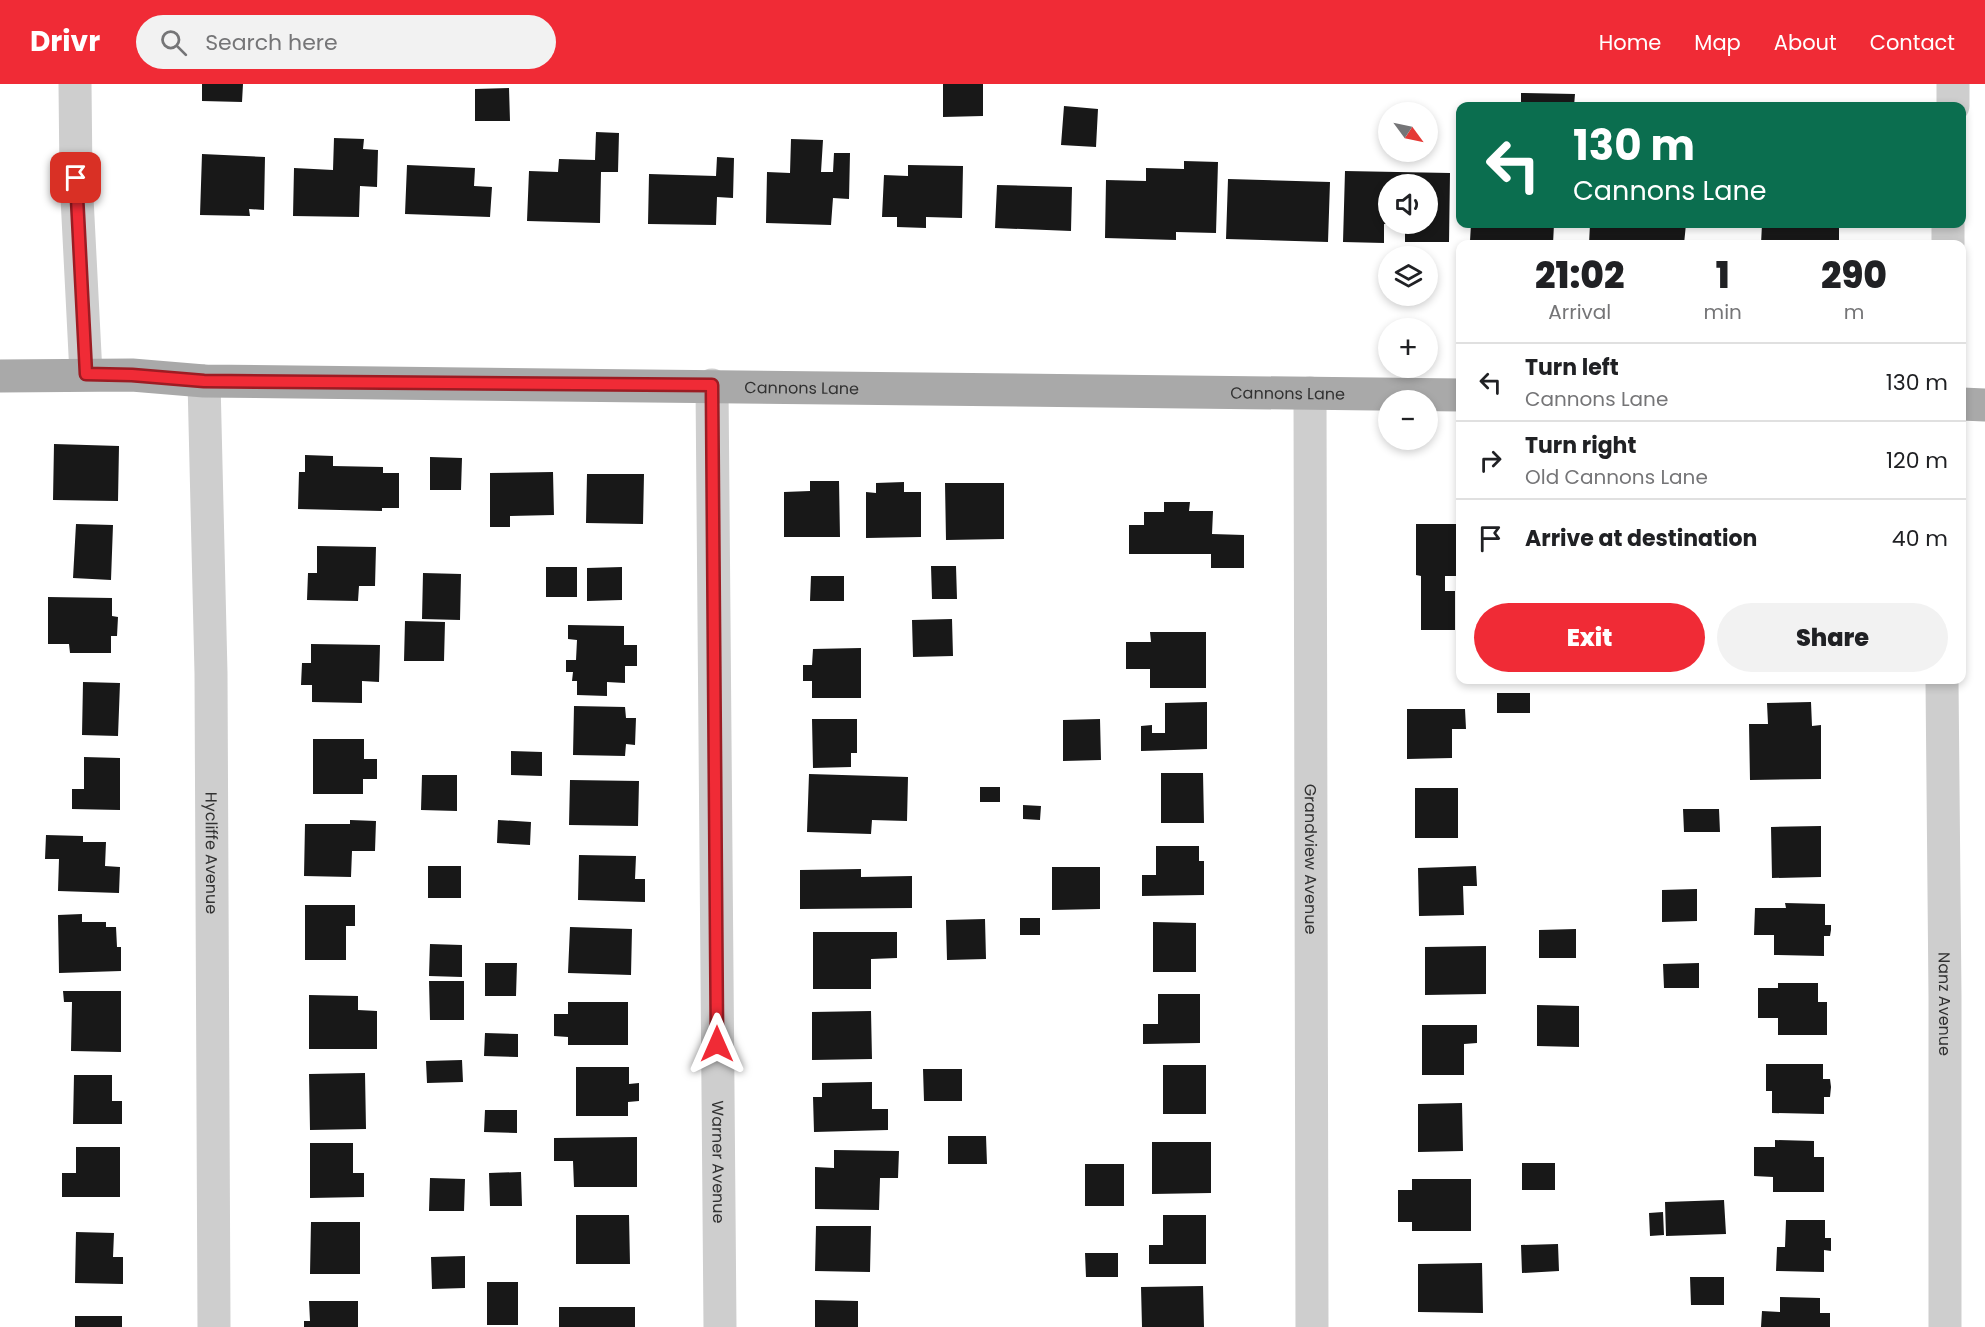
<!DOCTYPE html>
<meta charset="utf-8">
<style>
:root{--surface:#fff;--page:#f2f2f2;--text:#202124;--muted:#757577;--line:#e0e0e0;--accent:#f02b36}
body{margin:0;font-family:Poppins,sans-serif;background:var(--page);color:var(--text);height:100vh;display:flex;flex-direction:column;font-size:22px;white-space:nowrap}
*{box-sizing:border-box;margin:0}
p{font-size:20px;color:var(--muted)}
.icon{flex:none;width:33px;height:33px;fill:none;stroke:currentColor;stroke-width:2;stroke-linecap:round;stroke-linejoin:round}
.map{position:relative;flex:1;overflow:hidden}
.side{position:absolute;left:1456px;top:156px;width:510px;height:444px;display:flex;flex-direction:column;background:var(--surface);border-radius:12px;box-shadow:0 3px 9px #0003}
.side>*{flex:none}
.guide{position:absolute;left:1456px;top:18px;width:510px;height:126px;border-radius:12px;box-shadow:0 3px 9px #0003;background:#0b6e4f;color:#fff;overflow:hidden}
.needle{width:39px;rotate:123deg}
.buttons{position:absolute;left:1378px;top:18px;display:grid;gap:12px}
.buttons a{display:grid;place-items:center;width:60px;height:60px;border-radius:50%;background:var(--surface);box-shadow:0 3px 9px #0003;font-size:30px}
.pin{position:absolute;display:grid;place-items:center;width:51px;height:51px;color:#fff;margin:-26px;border-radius:12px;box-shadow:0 3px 9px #0006}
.me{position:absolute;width:66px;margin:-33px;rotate:0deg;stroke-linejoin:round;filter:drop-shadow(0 0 4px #0008)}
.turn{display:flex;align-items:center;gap:21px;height:126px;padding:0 18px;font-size:27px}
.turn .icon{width:78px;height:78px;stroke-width:2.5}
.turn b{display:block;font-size:42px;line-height:51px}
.eta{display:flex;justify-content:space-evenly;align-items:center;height:102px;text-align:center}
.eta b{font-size:36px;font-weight:800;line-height:42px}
.primary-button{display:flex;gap:12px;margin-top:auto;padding:12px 18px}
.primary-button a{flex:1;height:69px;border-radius:36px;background:var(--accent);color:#fff;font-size:24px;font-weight:800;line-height:69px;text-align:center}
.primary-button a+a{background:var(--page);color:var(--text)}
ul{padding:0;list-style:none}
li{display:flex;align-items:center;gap:18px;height:78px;padding:0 18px;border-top:2px solid var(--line)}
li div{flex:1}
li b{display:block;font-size:22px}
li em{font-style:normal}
header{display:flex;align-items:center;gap:36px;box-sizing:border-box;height:84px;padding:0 30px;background:var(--accent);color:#fff}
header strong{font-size:28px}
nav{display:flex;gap:33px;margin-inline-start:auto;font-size:21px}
.search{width:420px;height:54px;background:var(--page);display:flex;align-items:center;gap:15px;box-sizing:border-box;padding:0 21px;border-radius:33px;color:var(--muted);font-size:22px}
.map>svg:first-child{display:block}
.building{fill:#181818}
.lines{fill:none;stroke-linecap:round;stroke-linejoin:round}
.minor{stroke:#cecece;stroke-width:33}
.major{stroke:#a9a9a9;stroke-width:33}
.route-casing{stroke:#9c1c23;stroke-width:15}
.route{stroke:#f02b36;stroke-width:10}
.labels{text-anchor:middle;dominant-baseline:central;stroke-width:6;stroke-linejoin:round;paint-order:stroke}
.street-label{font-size:16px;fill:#313131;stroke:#fff}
</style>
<header>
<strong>Drivr</strong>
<div class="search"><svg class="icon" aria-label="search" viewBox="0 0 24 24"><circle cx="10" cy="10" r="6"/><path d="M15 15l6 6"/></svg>Search here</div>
<nav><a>Home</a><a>Map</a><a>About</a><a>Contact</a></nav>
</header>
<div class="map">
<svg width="1985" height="1243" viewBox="0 0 1985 1243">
<rect width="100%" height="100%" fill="#fff"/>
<path class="building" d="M202,0H243L242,18L202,17Z
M943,0H983V32L943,33Z
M509,4L510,37H475V5Z
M1521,9L1575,10L1574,22H1521Z
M1064,22L1098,25L1096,63L1061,61Z
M596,48L619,49L618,88H601L600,139L527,137L529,87L558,88L559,75L595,76Z
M334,54L364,55L363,65L378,66L377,103L360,102L359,133L293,132L294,84L333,86Z
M791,55L823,56L821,88H833L834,69H850L849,115L833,114L831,141L766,139L767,88L790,89Z
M202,70L265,73L264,126L249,125L250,132L200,131Z
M717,73L734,74L733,114L717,113L716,141L648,140L649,90L716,92Z
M1184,77L1218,78L1216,149L1176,148V156L1105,154L1106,96L1146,97V84L1184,85Z
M407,81L475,84L474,102L492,103L490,133L405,130Z
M908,81L963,82L962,134L926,133V144L897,143V133H882L884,91L908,92Z
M1345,87L1450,89L1449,158H1405V140H1428V100H1389V139L1384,140V159L1343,158Z
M1228,95L1330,98L1328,158L1226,155Z
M997,101L1072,103L1071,147L995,144Z
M1471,140H1554L1553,160L1470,157Z
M1590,140H1686L1684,160H1589Z
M1762,140H1839V160H1761Z
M54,360L119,362L118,417L53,416Z
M305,371L333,372V382L383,383V389H399V424H382V427L298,425L299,388H305Z
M430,373L462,374L461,406H430Z
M553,388L554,431L510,432V443H490V389Z
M587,390H644L643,440L586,439Z
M810,397H839L840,453H784V408L810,407Z
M904,398V408H921V453L866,454V408L876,409V399Z
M945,399H1004V455L946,456Z
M1164,418H1190L1189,427H1213L1212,450L1244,451V484H1211V470H1129V441H1144V428H1164Z
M76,440L113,441L111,496L73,494Z
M1416,440H1461V492H1445V507H1455V546H1421V492L1416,491Z
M317,462L376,463L375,502H359L358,517L307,516L308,489H317Z
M931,482H956L957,515H932Z
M546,483H577V513H546Z
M622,483V516L587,517V484Z
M423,489L461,490L460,536L422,535Z
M811,492H844V517H810Z
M48,513L112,514V532L118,533L117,552H111V569H70L69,560H48Z
M952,535L953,572L913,573L912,536Z
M405,537L445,538L444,577H404Z
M568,541L624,542V561H637V582H625V599L607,598V612L577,611V597H572L573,588H566V576H576L577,556L568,555Z
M1150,548H1206V604H1150V585H1126V558H1151Z
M311,560L380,561L379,598L362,597V619L312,618V601H301L302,579H311Z
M861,564V614H812V597H803V581H812L813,565Z
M83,598L120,599L118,652L82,651Z
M1497,609H1530V629H1497Z
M1207,618V665L1141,667V642L1152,641V649H1165V619Z
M1811,618L1812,642L1821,641V695L1750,696L1749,640H1768L1767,619Z
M574,622L625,623L626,634H636L635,661L626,660L625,672L573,671Z
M1407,625H1465L1466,645H1452V674L1407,675Z
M812,635H857V669H851V683L813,684Z
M1100,635L1101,676L1063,677V636Z
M313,655H364V675H377V695H363V710H313Z
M511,667L542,668V692L511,691Z
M84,673L120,674V726L72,725V705H84Z
M1161,689H1203L1204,739H1161Z
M809,690L908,693L907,737L872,736L871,750L807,748Z
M422,691H457V727L421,726Z
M570,696L639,697L638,742L569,741Z
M980,703H1000V718H980Z
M1415,704H1458V754H1415Z
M1023,721L1041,722L1040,736L1023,735Z
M1683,725H1719L1720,748H1684Z
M350,736L376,737L375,767H352L351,793L304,792L305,740H350Z
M498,736L531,738L530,761L497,759Z
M1821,742V793L1772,794L1771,743Z
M46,751L83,752V758H106L105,782L120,783L119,809L58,807L59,775H45Z
M1156,762H1199V777H1204V811L1142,812V791H1156Z
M579,771L636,772L635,795H645V818L578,816Z
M428,782H461V814H428Z
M1476,782L1477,802H1463L1464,831L1419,832L1418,784Z
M1052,783H1100V825L1052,826Z
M861,785V793L912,792V824L800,825V786Z
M1697,805V837L1662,838V806Z
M1785,819L1825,820V841H1831V846L1830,852H1824V872L1774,871V851H1754L1755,824H1786Z
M305,821H355V842H346V876H305Z
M82,830V838H106V843H116L117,863H121V887L59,889L58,831Z
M1020,834H1040V851H1020Z
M985,835L986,875L947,876L946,836Z
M1153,838L1196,839V888H1153Z
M570,843L632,845L631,891L568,889Z
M1576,845V874H1539V846Z
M813,848H897V874L871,875V905H813Z
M430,860L462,861V893L429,892Z
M1486,862V910L1425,911V863Z
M485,879H517L516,912H485Z
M1699,879V904H1664L1663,880Z
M429,897H464V936H430Z
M1778,899H1818V918H1827V951H1778V934H1758V904H1778Z
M63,907H121V968L71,967L72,918H64Z
M1158,910H1200V959L1143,960V940H1158Z
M309,911L358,912V926L377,927V965H309Z
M568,918H628V961H568V953L554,952V930H568Z
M1537,921L1579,922V963L1537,962Z
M871,927L872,975L812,976V928Z
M1422,941H1477V959L1464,960V991H1422Z
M485,949L518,950V973L484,972Z
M462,976L463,998L427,999L426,977Z
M1766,980H1823V995H1830L1831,1003L1830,1013H1824V1030L1772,1029V1007H1766Z
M1163,981H1206V1030H1163Z
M576,983H629V1000L639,999V1017L628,1018V1032H576Z
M923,985H962V1017H924Z
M365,989L366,1045L310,1046L309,990Z
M74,991H112V1017H122V1040H73Z
M872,998V1025H888V1046L814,1048L813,1013H822V999Z
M1462,1019L1463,1067L1418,1068V1020Z
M485,1026H517V1049L484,1048Z
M948,1052H986L987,1080H948Z
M637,1053V1103H574L573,1077H554V1054Z
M1775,1056L1814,1057V1073H1824V1108H1773V1093L1754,1092V1063H1775Z
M1152,1058H1211V1109L1152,1110Z
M310,1059H353V1089H364V1113L310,1114Z
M76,1063H120V1113H62V1089H76Z
M834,1066L899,1067L898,1094H880L879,1126L815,1125V1083L834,1084Z
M1522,1079H1555V1106H1522Z
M1085,1080H1124V1122H1085Z
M521,1088L522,1122H490L489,1089Z
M430,1094L465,1095L464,1127H429Z
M1412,1095H1471V1147H1412V1138H1398V1106H1412Z
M1724,1116L1726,1150L1666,1152L1665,1118Z
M1663,1128L1664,1151L1650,1152L1649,1129Z
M576,1131H629L630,1180H576Z
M1163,1131H1206V1180H1149V1161H1163Z
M1786,1136H1825V1154H1831V1167L1824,1166V1188L1776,1187L1777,1163H1785Z
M311,1138H360V1190H310Z
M816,1142H871L870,1188L815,1187Z
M76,1148L114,1149L113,1173H123V1200L75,1199Z
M1558,1160L1559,1187L1522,1189L1521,1161Z
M1085,1169H1118V1193H1086Z
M465,1172V1204L432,1205L431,1173Z
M1482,1179L1483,1229L1418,1228V1180Z
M1690,1193H1724V1221H1691Z
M487,1198H518V1241H487Z
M1203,1202L1204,1243H1142L1141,1203Z
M1780,1213L1820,1214V1229H1830V1243H1761L1762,1227L1780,1228Z
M815,1216L858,1217V1243H815Z
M309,1217H358V1243H304V1237H310Z
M559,1223H635V1243H559Z
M75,1232H122V1243H75Z"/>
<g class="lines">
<g class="minor">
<path d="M75,0L76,94L86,290"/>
<path d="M1953,22V0"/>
<path d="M1948,160V140"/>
<path id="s1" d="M204,297L211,589L214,1243"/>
<path id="s2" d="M712,301L720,1243"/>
<path id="s3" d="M1310,309L1312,1243"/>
<path id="s4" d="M1942,596L1945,913V1243"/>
</g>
<g class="major">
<path id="s5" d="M0,292L132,291L204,297L1461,311"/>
<path d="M1962,320L1985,321"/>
</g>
</g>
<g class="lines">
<defs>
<path id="route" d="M76,94L86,290L132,291L204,297L712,301L717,960"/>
</defs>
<use href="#route" class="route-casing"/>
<use href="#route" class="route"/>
</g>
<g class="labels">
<g class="street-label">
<text stroke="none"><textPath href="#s5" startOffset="802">Cannons Lane</textPath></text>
<text stroke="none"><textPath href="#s5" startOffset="1288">Cannons Lane</textPath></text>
<text stroke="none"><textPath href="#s1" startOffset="472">Hycliffe Avenue</textPath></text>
<text stroke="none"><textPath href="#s3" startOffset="466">Grandview Avenue</textPath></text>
<text stroke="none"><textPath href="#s4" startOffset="324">Nanz Avenue</textPath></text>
<text stroke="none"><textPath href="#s2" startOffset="777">Warner Avenue</textPath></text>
</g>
</g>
</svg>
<div class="buttons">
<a><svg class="needle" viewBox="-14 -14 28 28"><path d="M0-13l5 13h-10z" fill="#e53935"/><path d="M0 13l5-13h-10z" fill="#757577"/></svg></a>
<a><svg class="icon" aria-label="sound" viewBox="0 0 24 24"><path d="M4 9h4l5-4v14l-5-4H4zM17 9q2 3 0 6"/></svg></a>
<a><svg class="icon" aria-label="layers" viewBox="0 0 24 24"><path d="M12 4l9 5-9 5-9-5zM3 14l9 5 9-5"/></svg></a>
<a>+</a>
<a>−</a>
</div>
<div class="pin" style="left:76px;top:94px;background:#d93025"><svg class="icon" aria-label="arrive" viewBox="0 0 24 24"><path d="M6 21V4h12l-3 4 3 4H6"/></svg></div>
<svg class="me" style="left:717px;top:960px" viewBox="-20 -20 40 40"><path d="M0-17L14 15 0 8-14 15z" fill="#f02b36" stroke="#fff" stroke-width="4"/></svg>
<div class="guide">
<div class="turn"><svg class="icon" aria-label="left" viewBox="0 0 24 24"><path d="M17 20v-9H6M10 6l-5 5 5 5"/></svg><div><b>130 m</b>Cannons Lane</div></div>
</div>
<section class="side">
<div class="eta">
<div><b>21:02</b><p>Arrival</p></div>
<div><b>1</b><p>min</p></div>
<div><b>290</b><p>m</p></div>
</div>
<ul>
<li><svg class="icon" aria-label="left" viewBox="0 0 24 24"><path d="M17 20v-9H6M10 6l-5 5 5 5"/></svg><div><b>Turn left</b><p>Cannons Lane</p></div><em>130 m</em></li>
<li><svg class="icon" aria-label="right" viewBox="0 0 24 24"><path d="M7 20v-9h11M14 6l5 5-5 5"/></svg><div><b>Turn right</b><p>Old Cannons Lane</p></div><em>120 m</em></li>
<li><svg class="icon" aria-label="arrive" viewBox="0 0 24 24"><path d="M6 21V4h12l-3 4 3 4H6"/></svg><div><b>Arrive at destination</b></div><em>40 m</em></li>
</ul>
<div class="primary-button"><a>Exit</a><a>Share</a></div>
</section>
</div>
